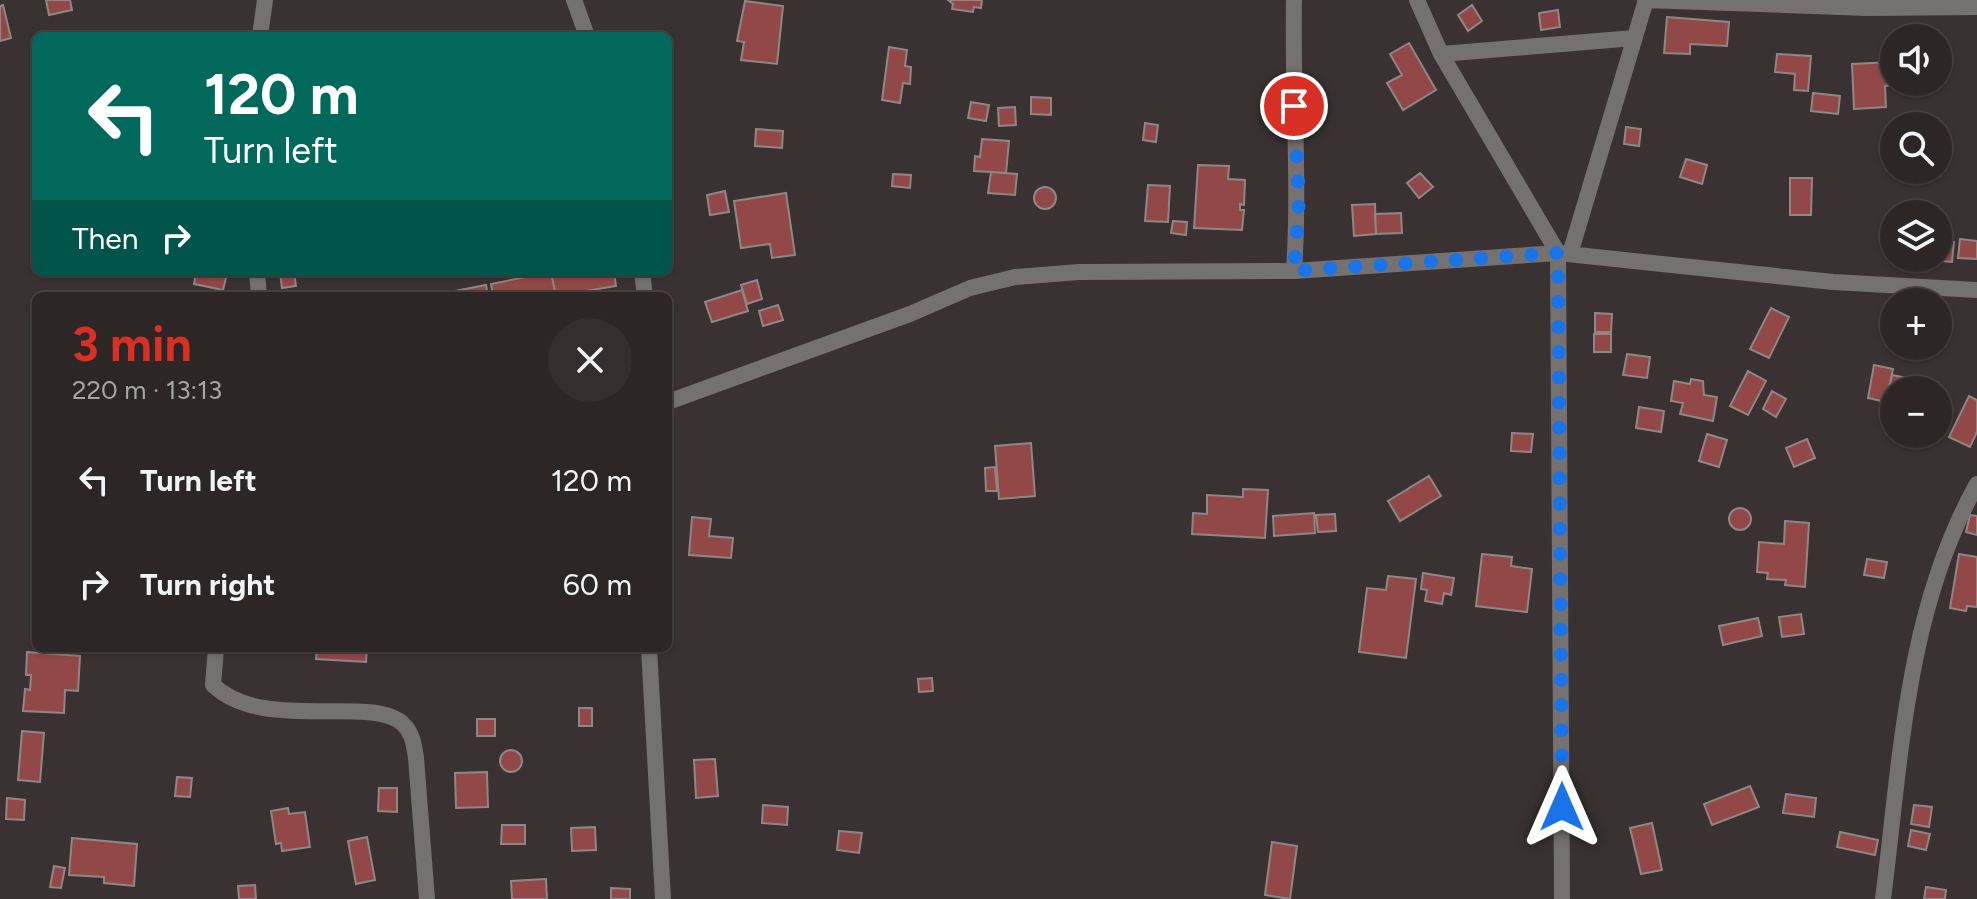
<!DOCTYPE html>
<meta charset="utf-8">
<style>
:root{--surface:#2c2626;--page:#342e2e;--text:#f1f3f6;--muted:#a6a5a7;--line:#484343;--accent:#d93025}
body{margin:0;font-family:Figtree,sans-serif;background:var(--page);color:var(--text);height:100vh;display:flex;flex-direction:column;font-size:30px;white-space:nowrap}
*{box-sizing:border-box;margin:0}
p{font-size:26px;color:var(--muted)}
.icon{flex:none;width:44px;height:44px;fill:none;stroke:currentColor;stroke-width:2;stroke-linecap:round;stroke-linejoin:round}
.map{position:relative;flex:1;overflow:hidden}
.details{position:absolute;left:32px;top:292px;width:640px;height:360px;display:flex;flex-direction:column;background:var(--surface);border-radius:12px;box-shadow:0 2px 6px #0004,0 0 0 2px var(--line)}
.details>*{flex:none}
.guide{position:absolute;left:32px;top:32px;width:640px;height:244px;border-radius:12px;box-shadow:0 2px 6px #0004,0 0 0 2px var(--line);background:#00695c;color:#fff;overflow:hidden}
.fabs{position:absolute;left:1880px;top:24px;display:grid;gap:16px}
.fabs a{display:grid;place-items:center;width:72px;height:72px;border-radius:50%;background:var(--surface);box-shadow:0 2px 6px #0004,0 0 0 2px var(--line);font-size:40px}
.pin{position:absolute;display:grid;place-items:center;width:68px;height:68px;color:#fff;margin:-34px;border:4px solid #fff;border-radius:50%;box-shadow:0 2px 8px #0007}
.me{position:absolute;width:88px;margin:-44px;rotate:0deg;stroke-linejoin:round;filter:drop-shadow(0 0 6px #0008)}
.turn{display:flex;align-items:center;gap:28px;height:168px;padding:0 40px;font-size:36px}
.turn .icon{width:104px;height:104px;stroke-width:2.5}
.turn b{display:block;font-size:56px;line-height:68px}
.then{display:flex;align-items:center;height:76px;padding:0 40px;background:#0003;gap:16px;font-size:30px}
.round{display:grid;place-items:center;flex:none;width:84px;height:84px;border-radius:42px;background:var(--page)}
.head{display:flex;align-items:center;justify-content:space-between;height:136px;padding:0 40px}
h1{font-size:48px;font-weight:700;line-height:60px;color:var(--accent)}
ul{padding:0;list-style:none}
li{display:flex;align-items:center;gap:24px;height:104px;padding:0 40px}
li div{flex:1}
li b{display:block;font-size:30px}
li em{font-style:normal}
.map>svg:first-child{display:block}
.building{fill:#914847;stroke:#8f8786;stroke-width:2}
.lines{fill:none;stroke-linecap:round;stroke-linejoin:round}
.minor{stroke:#757171;stroke-width:16}
.route{stroke:#1a73e8;stroke-width:14;stroke-dasharray:0 25.2}
</style>
<div class="map">
<svg width="1977" height="899" viewBox="0 0 1977 899">
<rect width="100%" height="100%" fill="#3a3232"/>
<path class="building" d="M46,0H70L72,10L49,15Z
M948,0H982L981,8L974,7L973,12L952,9L953,4Z
M745,1L783,6L777,64L741,60L744,42L737,41Z
M3,5L11,38L0,41V6Z
M1472,5L1482,21L1468,31L1458,15Z
M1558,10L1560,27L1541,30L1539,13Z
M1667,17L1729,22L1727,46L1690,44V54L1664,53Z
M1409,43L1436,90L1403,110L1387,83L1402,75L1390,54Z
M889,47L907,50L905,66L911,67L910,84L903,83L900,103L882,100Z
M1777,54L1811,56L1808,91L1794,90L1795,74L1775,72Z
M1892,62L1894,85L1885,86L1886,107L1854,109L1852,64Z
M1813,93L1840,96L1838,114L1811,111Z
M1031,97L1051,98V115L1031,114Z
M971,102L989,105L986,121L968,118Z
M1015,107L1016,125L999,126L998,108Z
M1145,123L1158,125L1156,142L1143,140Z
M1626,127L1641,129L1639,146L1624,144Z
M756,129L783,131L782,148L755,146Z
M982,139L1009,141L1006,173L974,171L975,156L980,157Z
M1938,153L1944,154L1940,176L1918,172L1938,170Z
M1686,159L1707,165L1702,184L1680,177Z
M1198,165L1229,166L1228,179L1245,180L1244,205L1240,204V210H1244L1242,230L1194,228Z
M991,172L1017,174L1015,195L988,193Z
M1420,173L1433,187L1419,198L1407,183Z
M893,174L911,175L910,188L892,186Z
M1790,178H1812L1811,215H1790Z
M1148,185L1170,186L1168,222L1145,221Z
M1034 198a11 11 0 1 1 22 0a11 11 0 1 1-22 0Z
M725,191L729,212L710,215L707,195Z
M786,193L795,255L772,258L770,244L741,248L734,201Z
M1375,204L1376,234L1354,236L1352,205Z
M1401,213L1402,233L1376,234L1375,214Z
M1173,221L1187,222L1186,235L1171,233Z
M1960,239L1977,241V259L1958,258Z
M1938,241L1954,242L1952,262L1930,260L1938,258Z
M196,272L227,274L223,290L194,284Z
M280,272H294L296,286L282,288Z
M551,272L556,296H493L491,284Z
M551,272H614L616,286L556,296Z
M757,280L762,299L747,304L741,285Z
M486,285L488,296H429Z
M742,290L748,311L712,322L705,302Z
M778,305L783,320L763,326L759,311Z
M1771,308L1789,317L1769,358L1750,349Z
M1595,313L1612,314L1611,332H1595Z
M1594,334H1611V352H1594Z
M1627,354L1650,357L1647,378L1623,375Z
M1874,365L1893,369L1886,402L1868,398Z
M1748,371L1766,381L1748,415L1730,406Z
M1892,375L1928,382L1926,390H1894V403L1886,402Z
M1691,379L1703,381L1704,395L1717,397L1713,421L1680,414L1683,403L1671,401L1674,381L1690,384Z
M1772,391L1786,399L1776,417L1763,409Z
M1969,396L1977,400V432L1970,447L1949,437Z
M1639,407L1664,411L1661,432L1636,428Z
M1512,433L1533,434L1531,452L1511,451Z
M1707,434L1727,440L1719,467L1699,461Z
M1807,439L1815,458L1794,467L1786,448Z
M1031,443L1035,496L999,499L995,446Z
M995,467L997,491H986L985,468Z
M1429,476L1441,496L1400,521L1388,501Z
M1243,489L1268,490L1265,538L1192,534L1193,513L1207,514V495L1243,497Z
M1729 519a11 11 0 1 1 22 0a11 11 0 1 1-22 0Z
M1314,513L1315,533L1274,536L1273,516Z
M1335,514L1336,531L1318,532L1316,515Z
M1970,515L1977,516V535L1966,532Z
M692,517L711,519L709,536L733,538L731,558L689,555Z
M1785,521L1809,523L1805,587L1785,585L1786,580L1767,579L1768,573L1757,572L1759,542L1784,544Z
M1482,554L1512,557L1511,566L1532,569L1527,612L1476,606Z
M1959,554L1977,557V607L1967,606L1966,611L1950,608Z
M1867,559L1887,562L1884,578L1864,575Z
M1423,573L1454,578L1451,595L1444,593L1442,604L1425,601L1427,590L1421,589Z
M1388,576L1416,579L1406,658L1359,652L1367,588L1386,590Z
M1801,614L1804,634L1782,637L1779,617Z
M1758,618L1762,636L1723,645L1719,626Z
M317,648H367L366,662L316,659Z
M27,652L80,656L78,691L65,690L64,713L23,711L25,689L30,690L31,675H26Z
M932,678L933,691L919,692L918,679Z
M579,708H592V726H579Z
M477,719H495V736H477Z
M22,731L44,733L40,782L18,780Z
M500 761a11 11 0 1 1 22 0a11 11 0 1 1-22 0Z
M715,759L718,796L696,798L694,760Z
M487,772L488,807L456,808L455,773Z
M177,777L192,778L190,797L175,796Z
M1750,786L1759,807L1712,825L1704,804Z
M379,788H397V812L378,811Z
M1786,794L1816,798L1814,817L1783,813Z
M7,798L25,800L24,820L6,819Z
M763,805L788,807L787,825L762,823Z
M1914,805L1932,807L1929,827L1911,824Z
M288,808L289,814L305,812L310,847L282,851L281,843L276,844L271,811Z
M1652,823L1662,870L1641,874L1630,828Z
M502,825H525V844H501Z
M595,827L596,850L572,851L571,828Z
M1911,830L1930,834L1926,850L1908,846Z
M839,831L862,833L859,853L837,850Z
M1840,832L1878,840L1875,855L1837,847Z
M367,837L375,880L356,884L348,841Z
M72,838L137,844L134,886L104,883V877L69,875Z
M1272,842L1297,846L1290,899L1265,895Z
M54,866L65,868L61,888L50,887Z
M546,879L547,899H512L511,881Z
M255,885L256,899H239L238,886Z
M1926,887L1946,890L1945,899H1924Z
M611,888L630,889V899H611Z"/>
<g class="lines">
<path class="minor" d="M574,0L587,36
M1294,0C1292,91 1300,181 1294,271
M1645,0L1868,8L1977,7
M260,36L265,0
M1441,54L1634,38
M1570,254L1646,0
M257,272L259,296
M642,272L645,296
M668,402L910,314L970,288L1015,277L1079,272L1294,271L1558,253L1441,54L1417,0
M216,648L213,685C263,733 371,694 403,724C413,733 414,746 416,758L427,899
M649,648L663,899
M1562,899L1558,253L1833,282L1977,290
M1883,899C1901,758 1906,611 1977,484"/>
</g>
<g class="lines">
<path class="route" d="M1294,106L1299,200L1294,271L1558,253L1562,807"/>
</g>
</svg>
<div class="fabs">
<a><svg class="icon" aria-label="sound" viewBox="0 0 24 24"><path d="M4 9h4l5-4v14l-5-4H4zM17 9q2 3 0 6"/></svg></a>
<a><svg class="icon" aria-label="search" viewBox="0 0 24 24"><circle cx="10" cy="10" r="6"/><path d="M15 15l6 6"/></svg></a>
<a><svg class="icon" aria-label="layers" viewBox="0 0 24 24"><path d="M12 4l9 5-9 5-9-5zM3 14l9 5 9-5"/></svg></a>
<a>+</a>
<a>−</a>
</div>
<div class="pin" style="left:1294px;top:106px;background:#d93025"><svg class="icon" aria-label="arrive" viewBox="0 0 24 24"><path d="M6 21V4h12l-3 4 3 4H6"/></svg></div>
<svg class="me" style="left:1562px;top:807px" viewBox="-20 -20 40 40"><path d="M0-17L14 15 0 8-14 15z" fill="#1a73e8" stroke="#fff" stroke-width="4"/></svg>
<div class="guide">
<div class="turn"><svg class="icon" aria-label="left" viewBox="0 0 24 24"><path d="M17 20v-9H6M10 6l-5 5 5 5"/></svg><div><b>120 m</b>Turn left</div></div>
<div class="then">Then<svg class="icon" aria-label="right" viewBox="0 0 24 24"><path d="M7 20v-9h11M14 6l5 5-5 5"/></svg></div>
</div>
<section class="details">
<div class="head"><div><h1>3 min</h1><p>220 m · 13:13</p></div><a class="round"><svg class="icon" aria-label="close" viewBox="0 0 24 24"><path d="M6 6l12 12M18 6L6 18"/></svg></a></div>
<ul>
<li><svg class="icon" aria-label="left" viewBox="0 0 24 24"><path d="M17 20v-9H6M10 6l-5 5 5 5"/></svg><div><b>Turn left</b></div><em>120 m</em></li>
<li><svg class="icon" aria-label="right" viewBox="0 0 24 24"><path d="M7 20v-9h11M14 6l5 5-5 5"/></svg><div><b>Turn right</b></div><em>60 m</em></li>
</ul>
</section>
</div>
